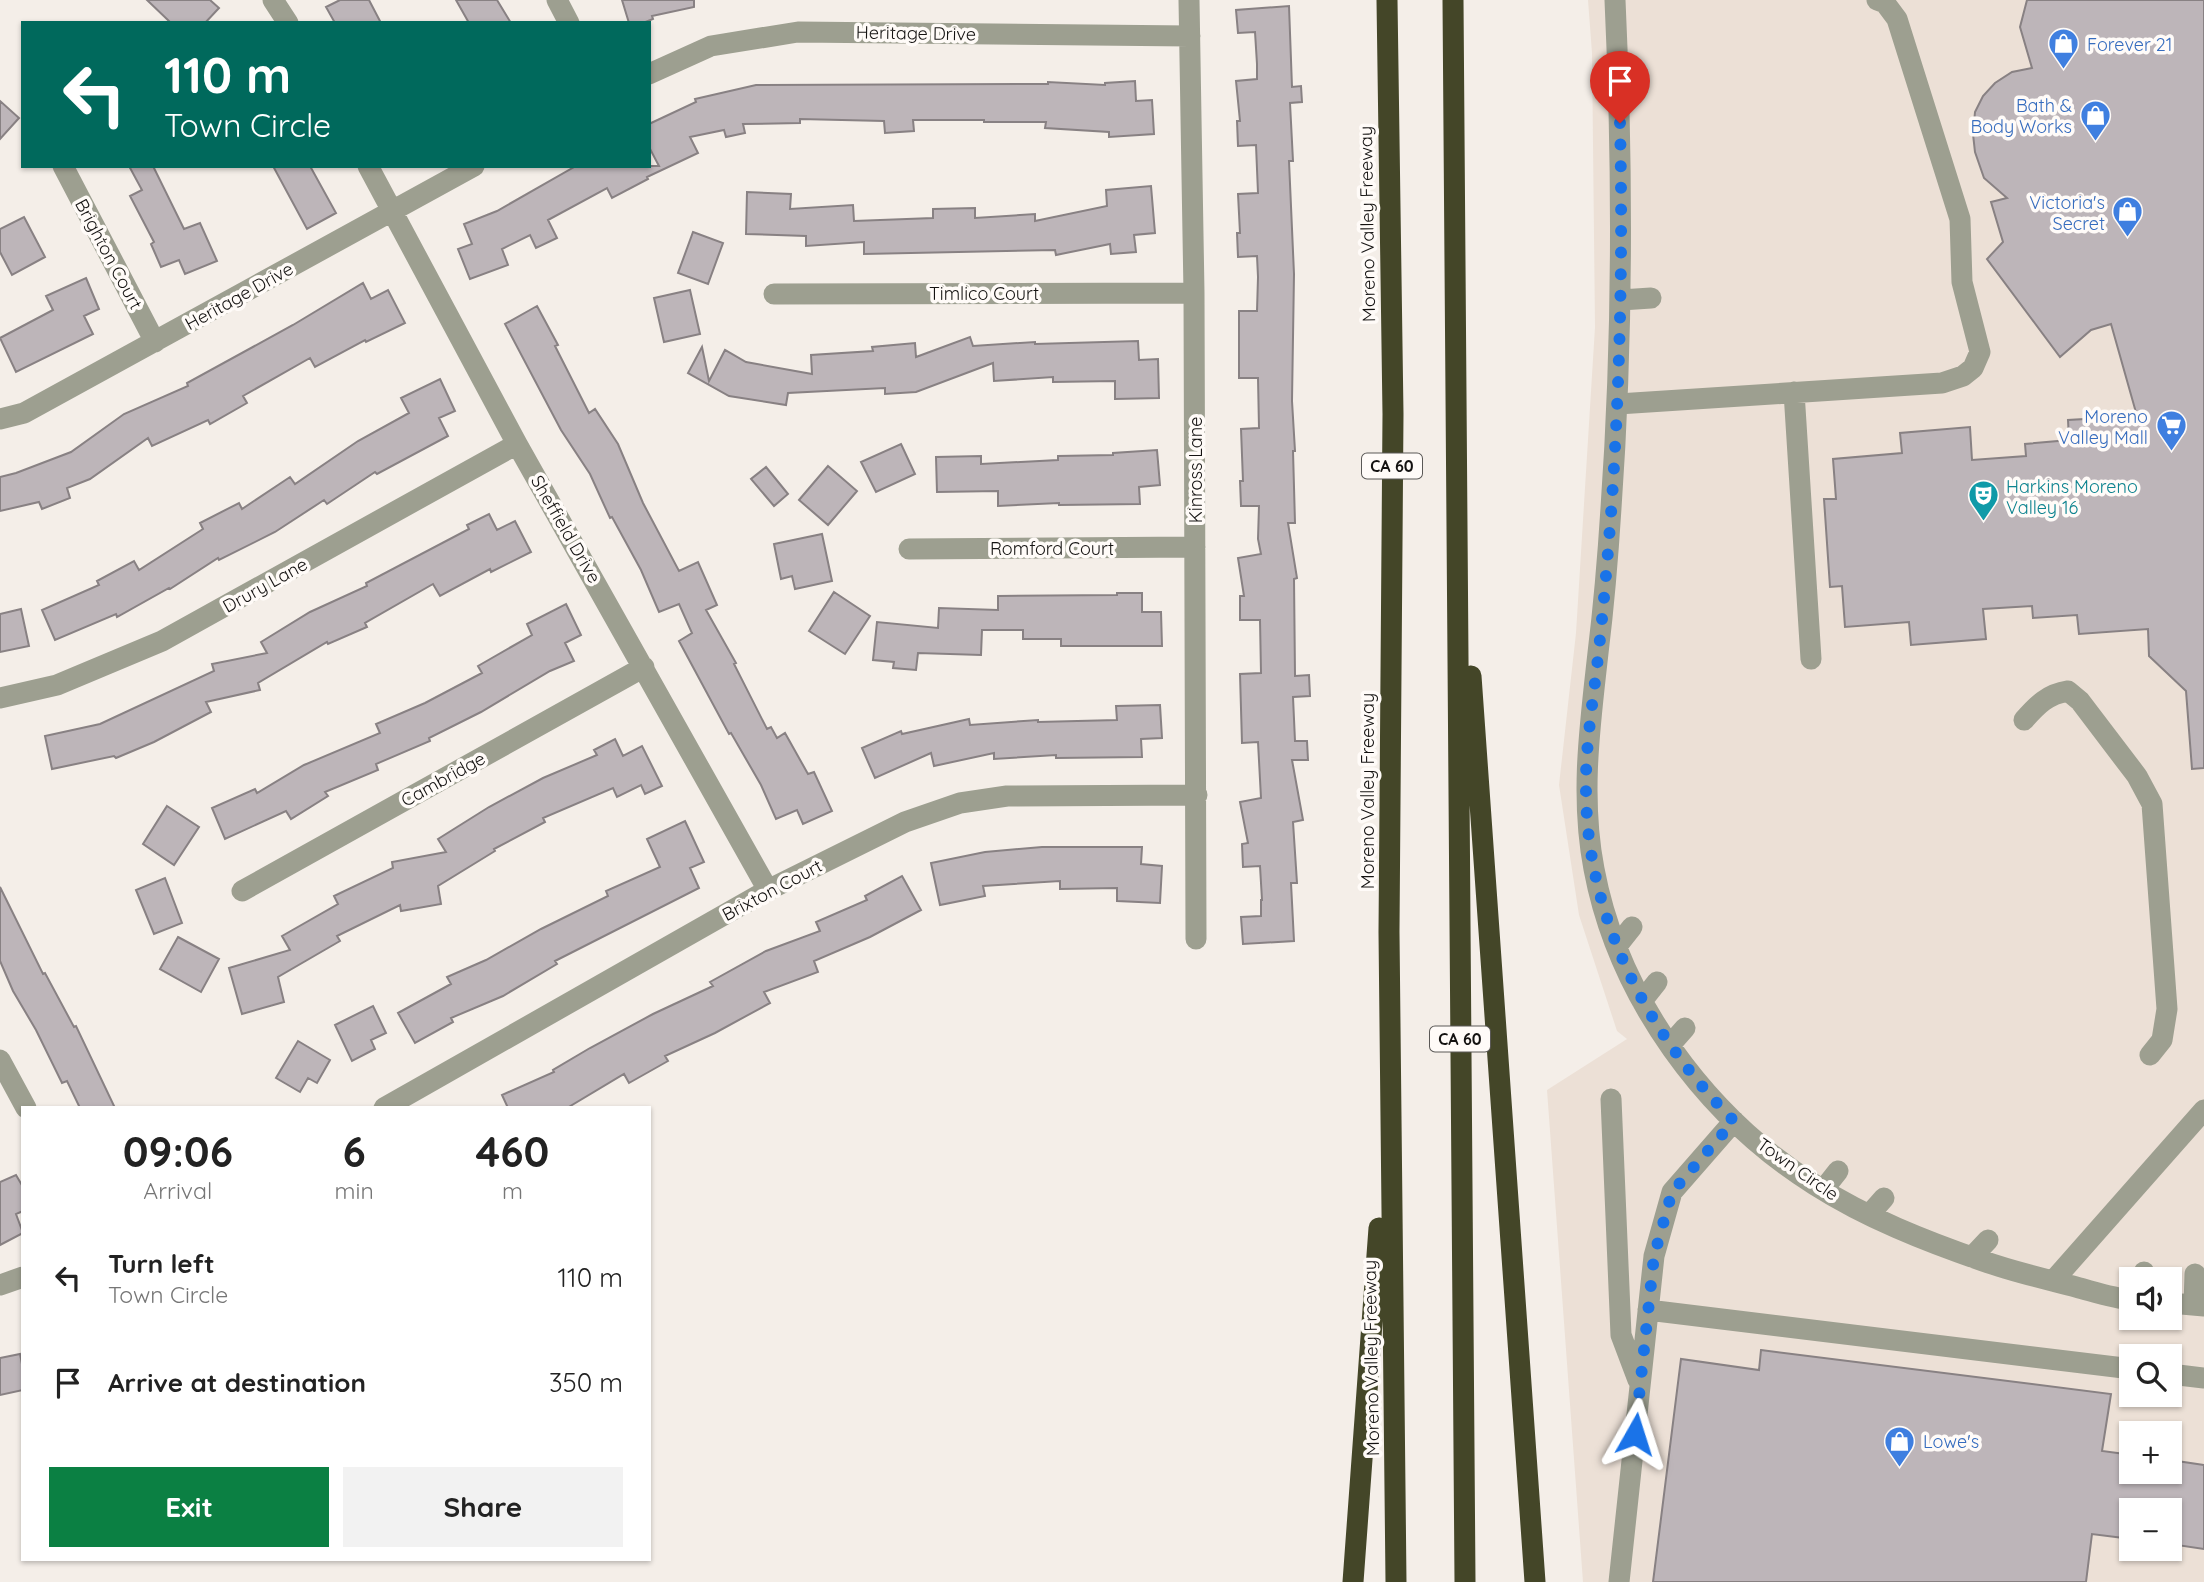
<!DOCTYPE html>
<meta charset="utf-8">
<style>
:root{--surface:#fff;--page:#f2f2f2;--text:#222;--muted:#767676;--accent:#0b8043}
body{margin:0;font-family:Quicksand,sans-serif;background:var(--page);color:var(--text);height:100vh;display:flex;flex-direction:column;font-size:26px;white-space:nowrap}
*{box-sizing:border-box;margin:0}
p{font-size:23px;color:var(--muted)}
.icon{flex:none;width:38px;height:38px;fill:none;stroke:currentColor;stroke-width:2;stroke-linecap:round;stroke-linejoin:round}
.map{position:relative;flex:1;overflow:hidden}
.details{position:absolute;left:21px;top:1106px;width:630px;height:455px;display:flex;flex-direction:column;background:var(--surface);border-radius:0px;box-shadow:0 2px 5px #0004}
.details>*{flex:none}
.guide{position:absolute;left:21px;top:21px;width:630px;height:147px;border-radius:0px;box-shadow:0 2px 5px #0004;background:#00695c;color:#fff;overflow:hidden}
.fabs{position:absolute;left:2119px;top:1267px;display:grid;gap:14px}
.fabs a{display:grid;place-items:center;width:63px;height:63px;border-radius:0px;background:var(--surface);box-shadow:0 2px 5px #0004;font-size:35px}
.pin{position:absolute;display:grid;place-items:center;width:60px;height:60px;color:#fff;margin:-72px -30px;border-radius:50% 50% 50% 0;rotate:-45deg;box-shadow:0 0 7px #0007}
.pin .icon{rotate:45deg}
.me{position:absolute;width:77px;margin:-38px;rotate:6deg;stroke-linejoin:round;filter:drop-shadow(0 0 5px #0008)}
.turn{display:flex;align-items:center;gap:24px;height:147px;padding:0 28px;font-size:32px}
.turn .icon{width:91px;height:91px;stroke-width:2.5}
.turn b{display:block;font-size:49px;line-height:60px}
.eta{display:flex;justify-content:space-evenly;align-items:center;height:119px;text-align:center}
.eta b{font-size:42px;font-weight:700;line-height:49px}
.primary-button{display:flex;gap:14px;margin-top:auto;padding:14px 28px}
.primary-button a{flex:1;height:80px;border-radius:0px;background:var(--accent);color:#fff;font-size:28px;font-weight:700;line-height:80px;text-align:center}
.primary-button a+a{background:var(--page);color:var(--text)}
ul{padding:0;list-style:none}
li{display:flex;align-items:center;gap:21px;height:105px;padding:0 28px}
li div{flex:1}
li b{display:block;font-size:26px}
li em{font-style:normal}
.map>svg:first-child{display:block}
.built{fill:#ece0d6;fill-rule:evenodd}
.building{fill:#bdb5b9;stroke:#888183;stroke-width:2}
.lines{fill:none;stroke-linecap:round;stroke-linejoin:round}
.minor{stroke:#9d9f90;stroke-width:21}
.highway{stroke:#444628;stroke-width:21}
.route{stroke:#1a73e8;stroke-width:12;stroke-dasharray:0 21.6}
.labels{text-anchor:middle;dominant-baseline:central;stroke-width:7;stroke-linejoin:round;paint-order:stroke}
.shield{fill:#fffbf8;stroke:#5a5856;stroke-width:2}
.shield-label{font-size:16px;font-weight:bold;fill:#141211}
.street-label{font-size:18px;fill:#141211;stroke:#fffbf8}
.shop-label{font-size:18px;fill:#366cbe;stroke:#fffbf8;text-anchor:end}
.culture-label{font-size:18px;fill:#0d838f;stroke:#fffbf8;text-anchor:start}
</style>
<div class="map">
<svg width="2204" height="1582" viewBox="0 0 2204 1582">
<rect width="100%" height="100%" fill="#f4eee8"/>
<path class="built" d="M1588,0H2204V1582H1583L1547,1090L1627,1039L1617,1031L1579,915L1559,785L1576,633L1595,327L1592,53ZM2132,1279H2170V1318H2132ZM2132,1356H2170V1395H2132ZM2132,1433H2170V1472H2132ZM2132,1510H2170V1549H2132Z"/>
<path class="building" d="M147,0H210L219,8L205,23H171Z
M340,0H369L381,23H335L326,7Z
M456,0H497L511,23H469Z
M622,0H694V7L652,16L653,19L643,23H629Z
M2027,0H2204V768L2192,769L2186,691L2149,656L2148,629L2079,634L2077,615L2033,618L2032,606L1983,609L1986,639L1911,645L1909,622L1845,627L1842,586L1830,587L1824,499H1836L1833,459L1902,453L1900,433L1970,427L1972,460L2026,456L2025,444L2069,440L2068,420L2137,416L2111,324L2091,330L2060,357L1987,259L2003,242L1991,202L2007,198L1984,178L1975,152L1973,134L1975,112L1983,96L1995,83L2012,72L2032,68L2020,27Z
M1289,6L1292,87L1301,86L1302,102L1290,103L1293,161H1289L1294,274L1292,401L1295,451H1293L1295,523H1288L1297,578L1294,579L1295,676L1309,675L1310,696L1293,697L1295,741H1307L1308,760H1292L1303,820L1293,822L1297,883H1291L1294,941L1243,944L1241,917L1261,916V900H1262L1260,866L1243,867L1242,844L1248,843L1240,802L1261,798L1258,742L1242,743L1240,674L1261,673L1260,620H1240V596H1244L1238,558L1261,554L1258,539L1259,506H1241L1240,481H1243L1241,429L1259,428L1258,378H1239V311H1257L1258,277L1257,256L1238,257L1237,233H1240L1238,194L1258,193L1256,145L1238,146L1237,121H1240L1236,81L1257,79V64L1255,32L1238,33L1236,10Z
M1135,81L1136,101L1152,100L1154,134L1109,137V132L1045,128L1046,122H984V120H913L914,131L885,133L884,121L800,119V123L743,124L745,133L726,137L724,130L690,137L698,153L647,177L648,179L612,198L607,188L548,220L557,238L536,248L530,235L502,249L508,265L470,279L458,249L472,244L464,224L497,211L576,166H659L649,147V124L696,102L695,99L756,85L1048,84V82L1105,85V83Z
M0,101L19,118L0,139Z
M129,166H153L184,229L200,223L217,261L185,274L179,260L161,267L151,244L154,242L130,196L142,190Z
M273,166H310L336,213L307,229Z
M1151,186L1155,233L1134,235L1136,252L1111,254L1110,244L1056,255L1055,250L864,254V242L806,246V236L746,234L747,192L791,194L790,209L853,205L854,221L933,218V209L975,208V218L1035,214V221L1107,206L1106,190Z
M24,217L45,257L12,275L0,252V229Z
M693,232L723,243L708,284L678,273Z
M86,278L99,309L84,316L93,334L16,372L0,338L53,310L46,296Z
M363,283L371,299L388,290L405,323L366,342L365,340L315,367L310,358L243,396L247,403L210,424L208,420L152,446L148,438L90,479L67,488L70,498L42,509L39,502L0,511V477L16,473L71,452L124,414L188,386L187,383L293,325Z
M690,290L700,334L664,342L654,298Z
M537,306L558,345L555,346L589,413L595,409L618,444L643,503L679,571L698,562L717,605L706,610L736,663L734,664L767,729L771,727L777,738L785,733L808,774L814,772L832,811L803,824L797,810L776,819L761,785L731,733L729,734L679,641L692,633L679,604L659,612L641,570L612,517L610,518L590,474L561,430L505,324Z
M970,337L973,346L1035,342V344L1138,341L1139,360L1158,359L1159,398L1115,399V381L1053,382V377L994,381L993,363L916,392L885,394V388L788,393L786,405L729,396L688,373L702,347L709,381L725,350L746,362L812,374L811,355L873,351L872,347L915,343L916,357Z
M440,379L455,411L439,418L448,436L377,474L375,472L327,504L324,500L275,532L219,560L218,558L170,589L169,588L117,617L116,614L55,640L42,610L99,585L97,581L134,561L139,570L203,529L200,523L239,503L242,509L290,477L295,484L358,441L409,413L401,398Z
M901,444L915,474L876,492L861,462Z
M1157,450L1160,485L1139,487L1140,504L1059,505V503L998,506V491L937,492L936,457L981,456V464L1058,460V456L1113,455V453Z
M828,466L857,491L828,525L799,500Z
M766,467L788,494L774,506L751,479Z
M489,514L497,530L515,521L531,552L491,572L490,569L440,596L433,584L365,623L367,627L328,644L327,642L258,683L260,690L206,702L211,712L154,742L116,758L114,756L52,769L45,736L100,724L214,671L212,664L267,653L261,642L310,612L367,586L366,583L469,529L467,525Z
M822,534L832,581L795,589L792,576L781,579L774,544Z
M834,592L870,616L845,654L809,631Z
M1117,593H1142V612H1161L1162,646H1061V639H1023V630H982L981,655L918,653L916,670L893,668L894,662L873,660L877,622L938,628L939,608L998,610V596L1117,595Z
M566,604L581,635L565,643L574,661L550,671L481,712L429,738L430,741L376,764L378,770L325,792L328,796L291,819L286,811L225,839L212,808L255,789L257,793L304,765L380,733L376,724L425,703L482,673L478,666L532,635L527,624Z
M21,609L29,646L0,652V614Z
M1160,705L1162,738L1141,739L1142,757L1056,758V755L994,759V753L934,766L931,753L875,778L862,748L901,731L902,734L969,719L970,725L1038,720V722L1117,720L1116,706Z
M615,739L623,756L642,746L662,786L645,794L641,785L617,797L613,788L543,818L545,822L494,849L495,851L438,886L441,904L401,911L400,905L337,936L340,941L278,977L284,1002L242,1014L229,968L290,950L282,936L338,904L334,896L393,868L392,862L446,852L438,839L489,807L543,778L597,755L594,750Z
M167,806L199,827L174,865L143,844Z
M685,821L704,862L690,868L699,888L555,961L557,964L503,996L451,1018L453,1022L415,1043L398,1013L451,984L447,977L486,960L541,929L608,896L606,891L660,867L647,839Z
M1042,847H1142L1141,864L1162,866L1160,903L1117,901V888L1060,889V881L983,886L985,896L940,905L931,863L985,852Z
M902,876L921,910L870,937L814,961L818,972L764,992L770,1003L715,1033L665,1056L668,1061L629,1083L624,1074L567,1108H508L502,1095L554,1072L553,1070L590,1048L653,1014L713,986L710,982L766,951L820,931L816,922L867,900L865,896Z
M165,878L182,923L154,934L136,890Z
M0,887L43,974L45,973L74,1027L76,1026L115,1108H80L67,1081L62,1083L36,1030L13,991L0,961Z
M178,937L219,959L201,992L160,969Z
M373,1006L386,1033L371,1040L375,1049L352,1061L335,1025Z
M298,1041L330,1060L317,1083L308,1078L300,1092L276,1078Z
M16,1175L23,1187V1211L16,1214L23,1233L0,1245V1182Z
M1761,1350L2111,1394L2102,1451L2132,1455V1472H2170V1460L2204,1465V1549L2170,1544V1510H2132V1539L2092,1534L2086,1582H1653L1681,1359L1759,1370Z
M20,1354L23,1369V1390L0,1395V1358Z"/>
<g class="lines">
<path class="minor" d="M273,0L288,23
M557,0L569,23
M1189,0L1194,293L1196,939
M1615,0C1623,170 1623,338 1611,508C1608,556 1604,604 1598,653C1590,725 1580,796 1594,869C1618,997 1705,1116 1815,1185C1867,1218 1925,1241 1983,1261C2014,1272 2045,1279 2076,1287C2095,1292 2113,1298 2132,1300
M649,74L711,46L798,32L1190,36
M63,166L155,342
M368,166L517,444L768,890
M774,294L1194,293
M1621,300L1651,298
M1794,392L1811,659
M1618,404L1942,383L1963,376L1973,368L1980,352L1962,282L1960,219L1897,19L1885,3L1877,0
M0,419L24,413L474,166
M909,549L1195,547
M0,698L57,685L162,641L517,444
M2024,720C2037,705 2048,694 2068,691L2080,701L2137,776L2152,804L2167,1009L2162,1040L2150,1055
M242,891L644,667
M1617,946L1632,927
M1642,1001L1657,982
M1670,1045L1685,1028
M0,1060L26,1108
M1611,1099L1621,1335L1638,1380
M384,1108L768,890L905,822L960,803L1007,796L1197,795
M1823,1190L1838,1171
M1869,1215L1884,1198
M1972,1257L1988,1240
M2144,1279V1272
M2053,1281L2204,1110
M0,1285L23,1277
M2170,1303L2204,1306
M2194,1305L2195,1274
M1648,1310L2132,1369
M2170,1374L2204,1378
M1619,1582L1654,1256L1672,1192L1734,1121"/>
<path class="highway" d="M1387,0L1393,414L1389,932L1396,1582
M1453,0L1465,1582
M1471,676L1535,1582
M1353,1582L1379,1228"/>
</g>
<g class="lines">
<path class="route" d="M1620,123C1623,253 1620,383 1611,514C1607,564 1603,615 1597,666C1592,708 1585,750 1586,792C1587,917 1647,1034 1734,1121L1672,1192L1654,1256L1635,1434"/>
</g>
<defs>
<symbol id="shop-pin" viewBox="-11 -11 22 30"><path d="M0 17L-7.5 6A9.5 9.5 0 1 1 7.5 6Z" fill="#3f7fe0" stroke="#fffbf8"/><path d="M-5-2.5h2.3a2.7 3.5 0 0 1 5.4 0H5L5.5 6h-11ZM-1.5-2.5h3a1.5 2.3 0 0 0-3 0Z" fill="#fff"/></symbol>
<symbol id="supermarket-pin" viewBox="-11 -11 22 30"><path d="M0 17L-7.5 6A9.5 9.5 0 1 1 7.5 6Z" fill="#3f7fe0" stroke="#fffbf8"/><path d="M-6-5.5h2.5l.6 2H6L4.5 2H-2.5L-4.4-4H-6ZM-1.5 3.2a1.3 1.3 0 1 0 .1 0ZM3 3.2a1.3 1.3 0 1 0 .1 0Z" fill="#fff"/></symbol>
<symbol id="theatre-pin" viewBox="-11 -11 22 30"><path d="M0 17L-7.5 6A9.5 9.5 0 1 1 7.5 6Z" fill="#0f9aa8" stroke="#fffbf8"/><path d="M-5-5.5Q0-4 5-5.5V0Q5 5 0 6Q-5 5-5 0ZM-3.3-2.5H-1v1.5H-3.3ZM1-2.5H3.3v1.5H1ZM-2.8 1Q0 5.5 2.8 1Z" fill="#fff"/></symbol>
</defs>
<g fill-rule="evenodd">
<use href="#shop-pin" x="2046" y="26" width="35" height="47"/>
<use href="#shop-pin" x="2078" y="98" width="35" height="47"/>
<use href="#shop-pin" x="2110" y="194" width="35" height="47"/>
<use href="#supermarket-pin" x="2154" y="408" width="35" height="47"/>
<use href="#theatre-pin" x="1966" y="478" width="35" height="47"/>
<use href="#shop-pin" x="1882" y="1424" width="35" height="47"/>
</g>
<g class="labels">
<g class="shield">
<rect x="1362" y="453.5" width="60" height="25" rx="5"/>
<rect x="1430" y="1026.5" width="60" height="25" rx="5"/>
</g>
<g class="shield-label">
<text x="1392" y="466">CA 60</text>
<text x="1460" y="1039">CA 60</text>
</g>
<g class="street-label">
<text transform="translate(916 33) rotate(1)">Heritage Drive</text>
<text transform="translate(1367 224) rotate(-91)">Moreno Valley Freeway</text>
<text transform="translate(109 254) rotate(62)">Brighton Court</text>
<text x="984" y="293">Timlico Court</text>
<text transform="translate(239 296) rotate(-29)">Heritage Drive</text>
<text transform="translate(1195 470) rotate(-90)">Kinross Lane</text>
<text transform="translate(566 529) rotate(60)">Sheffield Drive</text>
<text x="1052" y="548">Romford Court</text>
<text transform="translate(265 585) rotate(-29)">Drury Lane</text>
<text transform="translate(443 779) rotate(-29)">Cambridge</text>
<text transform="translate(1367 791) rotate(-90)">Moreno Valley Freeway</text>
<text transform="translate(772 890) rotate(-28)">Brixton Court</text>
<text transform="translate(1798 1169) rotate(35)">Town Circle</text>
<text transform="translate(1371 1358) rotate(-91)">Moreno Valley Freeway</text>
</g>
<g class="shop-label">
<text x="2087" y="44" text-anchor="start">Forever 21</text>
<text x="2072" y="105">Bath &amp;<tspan x="2072" dy="21">Body Works</tspan></text>
<text x="2105" y="202">Victoria's<tspan x="2105" dy="21">Secret</tspan></text>
<text x="2148" y="416">Moreno<tspan x="2148" dy="21">Valley Mall</tspan></text>
<text x="1923" y="1441" text-anchor="start">Lowe's</text>
</g>
<g class="culture-label">
<text x="2006" y="486">Harkins Moreno<tspan x="2006" dy="21">Valley 16</tspan></text>
</g>
</g>
</svg>
<div class="fabs">
<a><svg class="icon" aria-label="sound" viewBox="0 0 24 24"><path d="M4 9h4l5-4v14l-5-4H4zM17 9q2 3 0 6"/></svg></a>
<a><svg class="icon" aria-label="search" viewBox="0 0 24 24"><circle cx="10" cy="10" r="6"/><path d="M15 15l6 6"/></svg></a>
<a>+</a>
<a>−</a>
</div>
<div class="pin" style="left:1620px;top:123px;background:#d93025"><svg class="icon" aria-label="arrive" viewBox="0 0 24 24"><path d="M6 21V4h12l-3 4 3 4H6"/></svg></div>
<svg class="me" style="left:1635px;top:1434px" viewBox="-20 -20 40 40"><path d="M0-17L14 15 0 8-14 15z" fill="#1a73e8" stroke="#fff" stroke-width="4"/></svg>
<div class="guide">
<div class="turn"><svg class="icon" aria-label="left" viewBox="0 0 24 24"><path d="M17 20v-9H6M10 6l-5 5 5 5"/></svg><div><b>110 m</b>Town Circle</div></div>
</div>
<section class="details">
<div class="eta">
<div><b>09:06</b><p>Arrival</p></div>
<div><b>6</b><p>min</p></div>
<div><b>460</b><p>m</p></div>
</div>
<ul>
<li><svg class="icon" aria-label="left" viewBox="0 0 24 24"><path d="M17 20v-9H6M10 6l-5 5 5 5"/></svg><div><b>Turn left</b><p>Town Circle</p></div><em>110 m</em></li>
<li><svg class="icon" aria-label="arrive" viewBox="0 0 24 24"><path d="M6 21V4h12l-3 4 3 4H6"/></svg><div><b>Arrive at destination</b></div><em>350 m</em></li>
</ul>
<div class="primary-button"><a>Exit</a><a>Share</a></div>
</section>
</div>
